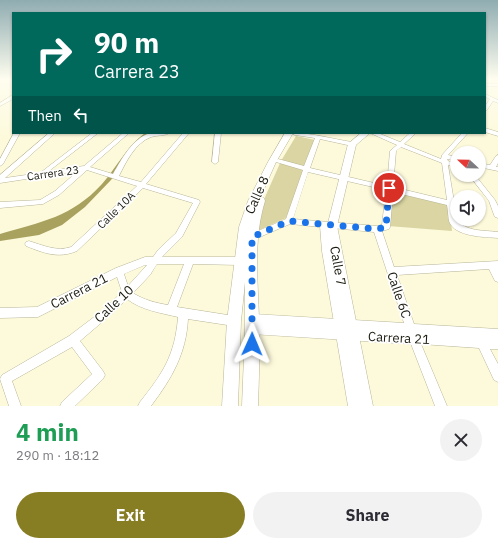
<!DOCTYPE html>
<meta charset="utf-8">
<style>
:root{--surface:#fff;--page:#f2f2f3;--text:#2b2b33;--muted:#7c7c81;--accent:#877d23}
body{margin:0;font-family:"IBM Plex Sans",sans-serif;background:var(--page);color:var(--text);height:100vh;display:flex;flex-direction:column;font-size:15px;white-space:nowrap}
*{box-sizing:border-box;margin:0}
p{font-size:13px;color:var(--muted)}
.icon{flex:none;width:22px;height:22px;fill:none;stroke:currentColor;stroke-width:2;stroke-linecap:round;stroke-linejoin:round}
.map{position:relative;height:406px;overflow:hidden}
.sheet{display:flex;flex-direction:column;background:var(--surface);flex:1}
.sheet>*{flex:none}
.hud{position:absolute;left:12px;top:12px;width:474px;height:122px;border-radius:0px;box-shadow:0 1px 3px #0004;background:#00695c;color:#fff;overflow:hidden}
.needle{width:26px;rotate:292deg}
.controls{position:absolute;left:450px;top:146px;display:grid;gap:8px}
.controls a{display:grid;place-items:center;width:36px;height:36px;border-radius:50%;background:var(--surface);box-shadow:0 1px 3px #0004;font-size:20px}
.pin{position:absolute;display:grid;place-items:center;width:34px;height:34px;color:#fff;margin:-17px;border:2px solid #fff;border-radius:50%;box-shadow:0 1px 4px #0007}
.me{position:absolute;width:44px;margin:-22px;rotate:1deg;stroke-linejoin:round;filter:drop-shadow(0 0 3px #0008)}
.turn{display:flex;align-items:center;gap:14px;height:84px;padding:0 16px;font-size:18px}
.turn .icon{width:52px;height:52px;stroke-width:2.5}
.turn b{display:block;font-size:28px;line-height:34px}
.then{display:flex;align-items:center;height:38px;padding:0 16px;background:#0003;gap:8px;font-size:15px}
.round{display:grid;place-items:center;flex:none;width:42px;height:42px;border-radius:21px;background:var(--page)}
.head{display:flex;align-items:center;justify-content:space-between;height:68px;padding:0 16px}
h1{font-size:24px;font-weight:800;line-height:30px;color:#1e9e55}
.action{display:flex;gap:8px;margin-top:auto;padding:8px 16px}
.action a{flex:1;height:46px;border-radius:24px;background:var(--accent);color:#fff;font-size:16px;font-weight:800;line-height:46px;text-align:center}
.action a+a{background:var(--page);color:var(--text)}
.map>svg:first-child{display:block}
.green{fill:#dad5a2}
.water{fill:#a9a15e}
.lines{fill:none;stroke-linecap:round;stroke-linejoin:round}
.minor-casing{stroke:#b8b598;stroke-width:1}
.secondary-casing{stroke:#b8b598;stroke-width:1}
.minor{fill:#fff;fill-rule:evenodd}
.secondary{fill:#fff;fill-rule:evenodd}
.route{stroke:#1a73e8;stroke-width:7;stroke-dasharray:0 12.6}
.labels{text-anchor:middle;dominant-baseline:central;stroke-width:3.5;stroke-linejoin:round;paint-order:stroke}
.street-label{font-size:11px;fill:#1b1a0f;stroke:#fff}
.near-street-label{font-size:13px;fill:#1b1a0f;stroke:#fff}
</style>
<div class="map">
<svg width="498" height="406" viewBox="0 0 498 406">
<rect width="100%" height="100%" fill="#fdfadc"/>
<path class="green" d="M296,136L315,140L286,218L257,231L262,204L281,161Z
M391,189L449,204L452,231L388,226Z"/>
<path class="water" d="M145,133H153L140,139L111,180L85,207L62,225L39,235L0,241V234C41,222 72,217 102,184C117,167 126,147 145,133Z"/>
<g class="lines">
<defs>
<path id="minor" d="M485,84H498V86H485Z
M485,94L498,100V103L493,101L487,110H485V106L490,99L485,97Z
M11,96H13V99L0,106V103Z
M485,128L498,132V136L485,132Z
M14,133H20L3,164L0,166V159Z
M49,133H55L5,178L40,173L92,133H98L49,171L84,166L123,133H129L90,167L113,174C122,159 132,138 151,133C157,132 164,133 170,133C165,136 157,135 151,137C135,143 126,162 119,176L141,182L183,133H189L146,184L199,200L200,202L182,237L162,257H240L243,258L244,261L243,264L240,265L193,264L177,307L234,316L237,318L239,321L237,324L234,326L188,319C186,354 172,378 151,406H138L140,402C163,373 175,355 178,317C161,313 141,310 127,299L108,317L80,341L103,371L105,375L103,379L75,406H60L62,402L92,374L72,347L12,381L21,406H9L0,379L2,375L69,336L102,311L122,292L117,277L38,317L0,318V308L37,307L116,268L145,257H153L158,250L176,233L193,203L143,188L77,251C58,259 44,253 26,246L25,244L26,242L29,241C42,245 57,252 71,247L137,186L87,170L59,195L43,204L0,208V202L40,200L55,191L78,171L0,183V175ZM157,264H184L168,305C156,303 144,300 133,293L150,275ZM145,265H147L128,286L124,274Z
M215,133H221L218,162L215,164L212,162Z
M292,133C313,133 332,139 352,142L355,144L352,146L320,139L310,168L387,186L390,151L397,145L370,133H378L400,142L410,133H416L404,144L441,159L442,155L462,133H468L448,155L457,157V161L447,159L448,161L457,164V168L448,165L457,220C467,232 483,230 498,232V238C485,237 454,237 449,221C448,216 448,210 447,205L393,192L390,227L389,229L382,231L394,267L498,261V282L495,281L489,269L397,275L414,324L498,329V349H490L498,364V382L494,380L479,348L421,344L447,406H435L411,344L252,334L248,333L247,329L248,325L252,324L359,330L252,324L249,322L247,319L249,316L252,314L404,323L374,232L290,224L255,239L252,240L249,239L248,237L249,235L286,219L303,170L276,162L275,161L278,159L304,166L315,138L295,135ZM401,147L442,163L447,200L393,187L396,151ZM308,172L386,190L382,225L377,226L293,219Z
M498,155V163L496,167H498V171L479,167V163L490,165L496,156Z
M469,175H475L495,200L498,206V218L495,217L494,215L489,201Z"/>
<path id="secondary" d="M285,133H293L276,162L260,198H264L265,201C253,240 258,279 259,320C260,349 259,377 258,406H242L245,331V282L241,321L238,406H222L227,321L239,227L248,201L268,162Z
M361,133H370L356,145L337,226L373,406H348L322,251L320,226L321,223H328L348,144Z"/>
</defs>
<use href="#minor" class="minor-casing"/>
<use href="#secondary" class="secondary-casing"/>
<use href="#minor" class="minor"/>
<use href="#secondary" class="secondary"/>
</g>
<linearGradient id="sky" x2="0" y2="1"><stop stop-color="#8facb1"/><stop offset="0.58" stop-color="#fefdef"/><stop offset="1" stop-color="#fefdef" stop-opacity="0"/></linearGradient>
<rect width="498" height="136" fill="url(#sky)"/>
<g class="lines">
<path class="route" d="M252,344V237L289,221L377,229L386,227L389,188"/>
</g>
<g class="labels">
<g class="street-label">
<text transform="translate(53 173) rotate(-8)">Carrera 23</text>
<text transform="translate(116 210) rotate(-44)">Calle 10A</text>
</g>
<g class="near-street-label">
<text transform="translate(257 195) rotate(-66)">Calle 8</text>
<text transform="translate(338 266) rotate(80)">Calle 7</text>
<text transform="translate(79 291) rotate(-27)">Carrera 21</text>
<text transform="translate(399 295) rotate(71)">Calle 6C</text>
<text transform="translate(114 304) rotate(-43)">Calle 10</text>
<text transform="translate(399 338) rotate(3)">Carrera 21</text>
</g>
</g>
</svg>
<div class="controls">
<a><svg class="needle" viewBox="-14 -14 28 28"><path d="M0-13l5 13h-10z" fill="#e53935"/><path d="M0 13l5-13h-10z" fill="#7c7c81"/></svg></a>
<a><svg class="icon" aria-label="sound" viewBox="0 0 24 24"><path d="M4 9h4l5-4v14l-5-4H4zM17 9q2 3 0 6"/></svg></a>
</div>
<div class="pin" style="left:389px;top:188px;background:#d93025"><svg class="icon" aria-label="arrive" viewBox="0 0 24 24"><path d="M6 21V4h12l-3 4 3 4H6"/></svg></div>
<svg class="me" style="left:252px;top:344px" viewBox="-20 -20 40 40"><path d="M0-17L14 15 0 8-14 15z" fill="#1a73e8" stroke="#fff" stroke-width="4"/></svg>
<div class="hud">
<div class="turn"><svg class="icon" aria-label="right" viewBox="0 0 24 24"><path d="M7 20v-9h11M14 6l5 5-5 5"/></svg><div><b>90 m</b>Carrera 23</div></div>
<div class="then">Then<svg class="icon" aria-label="left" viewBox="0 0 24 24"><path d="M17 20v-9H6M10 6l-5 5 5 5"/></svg></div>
</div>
</div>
<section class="sheet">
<div class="head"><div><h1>4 min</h1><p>290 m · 18:12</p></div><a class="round"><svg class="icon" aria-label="close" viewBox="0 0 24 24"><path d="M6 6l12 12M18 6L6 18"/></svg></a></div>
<div class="action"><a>Exit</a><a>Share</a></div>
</section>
